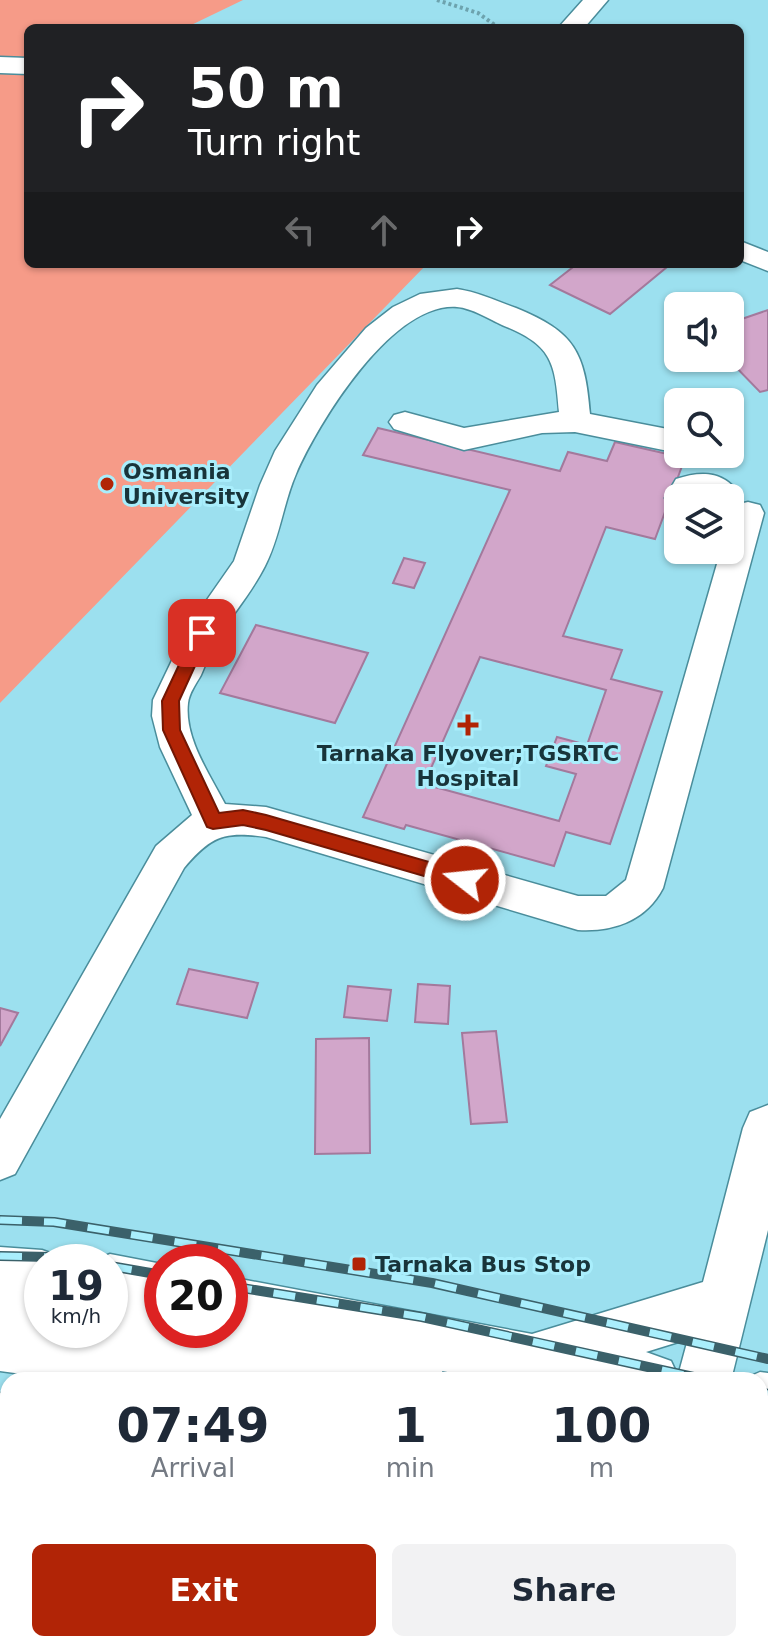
<!DOCTYPE html>
<style>
:root{--surface:#fff;--page:#f2f2f3;--text:#1f2937;--muted:#747a83;--accent:#b12406}
body{margin:0;font-family:"DejaVu Sans",sans-serif;background:var(--page);color:var(--text);height:100vh;display:flex;flex-direction:column;font-size:30px;white-space:nowrap}
*{box-sizing:border-box;margin:0}
p{font-size:26px;color:var(--muted)}
.icon{flex:none;width:44px;height:44px;fill:none;stroke:currentColor;stroke-width:2;stroke-linecap:round;stroke-linejoin:round}
.map{position:relative;flex:1;overflow:hidden}
.drawer{position:absolute;left:0px;top:1372px;width:768px;height:280px;display:flex;flex-direction:column;background:var(--surface);border-radius:24px 24px 0 0;box-shadow:0 2px 6px #0004}
.drawer>*{flex:none}
.banner{position:absolute;left:24px;top:24px;width:720px;height:244px;border-radius:12px;box-shadow:0 2px 6px #0004;background:#202124;color:#fff;overflow:hidden}
.fabs{position:absolute;left:664px;top:292px;display:grid;gap:16px}
.fabs a{display:grid;place-items:center;width:80px;height:80px;border-radius:12px;background:var(--surface);box-shadow:0 2px 6px #0004;font-size:40px}
.speed{position:absolute;left:24px;top:1244px;display:flex;gap:16px;font-size:40px;font-weight:700;text-align:center}
.speed>*{display:grid;place-content:center;width:104px;height:104px;border-radius:50%;background:var(--surface);box-shadow:0 2px 6px #0004;line-height:1}
.speed small{font-size:20px;font-weight:400}
.speed .limit{border:12px solid #d22;background:#fff;color:#111}
.pin{position:absolute;display:grid;place-items:center;width:68px;height:68px;color:#fff;margin:-34px;border-radius:16px;box-shadow:0 4px 12px #0006}
.me{position:absolute;width:88px;margin:-44px;rotate:286deg;stroke-linejoin:round;filter:drop-shadow(0 0 6px #0008)}
.turn{display:flex;align-items:center;gap:28px;height:168px;padding:0 32px;font-size:36px}
.turn .icon{width:104px;height:104px;stroke-width:2.5}
.turn b{display:block;font-size:56px;line-height:68px}
.lanes{display:flex;align-items:center;height:76px;padding:0 32px;background:#0003;justify-content:center;gap:40px;direction:ltr}
.lanes .off{opacity:.35}
.eta{display:flex;justify-content:space-evenly;align-items:center;height:136px;text-align:center}
.eta b{font-size:48px;font-weight:800;line-height:56px}
.action{display:flex;gap:16px;margin-top:auto;padding:16px 32px}
.action a{flex:1;height:92px;border-radius:12px;background:var(--accent);color:#fff;font-size:32px;font-weight:800;line-height:92px;text-align:center}
.action a+a{background:var(--page);color:var(--text)}
.map>svg:first-child{display:block}
.green{fill:#f69b88}
.building{fill:#d2a6ca;stroke:#a3799c;stroke-width:2;fill-rule:evenodd}
.lines{fill:none;stroke-linecap:round;stroke-linejoin:round}
.minor-casing{stroke:#4a8d9b;stroke-width:3}
.major-casing{stroke:#4a8d9b;stroke-width:3}
.path{stroke:#6da3ae;stroke-width:4;stroke-dasharray:3 3;stroke-linecap:butt}
.minor{fill:#fff;fill-rule:evenodd}
.major{fill:#fff;fill-rule:evenodd}
.rail-casing{stroke:#3b616a;stroke-width:10}
.rail{stroke:#a9eefc;stroke-width:7;stroke-dasharray:22;stroke-linecap:butt}
.route{fill:#b12406;stroke:#731704;stroke-width:2}
.poi-dot{fill:#b12406;stroke:#a9eefc;stroke-width:3}
.labels{text-anchor:middle;dominant-baseline:central;stroke-width:6;stroke-linejoin:round;paint-order:stroke}
.poi-label{font-size:22px;font-weight:bold;fill:#18343a;stroke:#a9eefc;text-anchor:start}
</style>
<div class="map">
<svg width="768" height="1652" viewBox="0 0 768 1652">
<rect width="100%" height="100%" fill="#9ce0ef"/>
<path class="green" d="M0,0H243L185,28H28V264H427L0,703Z"/>
<path class="building" d="M577,264H660L667,267L610,314L550,285Z
M768,310V390L760,392L727,358H730V323Z
M378,428L560,471L568,452L607,461L615,442L685,458L655,539L606,527L563,636L622,650L611,679L662,692L610,844L566,832L554,866L406,825L404,829L363,817L510,490L363,455ZM480,657L606,690L587,745L557,737L546,766L576,774L559,821L424,784Z
M404,558L425,563L414,588L393,583Z
M256,625L368,653L335,723L220,693Z
M189,969L258,983L247,1018L177,1004Z
M418,984L450,986L448,1024L415,1022Z
M348,986L391,990L387,1021L344,1017Z
M0,1008L18,1013L0,1046Z
M496,1031L507,1122L471,1124L462,1033Z
M369,1038L370,1153L315,1154L316,1039Z
M8,1500V1625H0V1591Z
M7,1634L8,1644H79V1652H4Z
M150,1644H380L379,1652H147Z"/>
<g class="lines">
<defs>
<path id="minor" d="M583,0H608L584,28H558Z
M0,57L28,58V74L0,73Z
M740,241L768,252V271L740,260Z
M457,289C478,292 496,301 516,308C575,332 585,352 590,414L678,431V453L575,432L542,433L464,450L394,429L389,422L394,415L405,412L464,428L559,412C555,361 552,345 502,325C489,319 472,308 457,307C392,302 318,423 296,474C283,504 280,537 265,566C251,594 231,616 215,642C209,653 206,664 201,675C196,684 189,693 188,703C184,738 210,775 225,804L266,807L578,896H606L626,880L721,550H730V519L735,507L730,508V498H708L704,495L678,498V508L669,506L665,498L676,479C703,470 726,471 742,498L739,504L748,502L760,505L764,513L663,888C646,921 613,932 578,930L266,837C224,831 211,836 184,868L15,1174L0,1180V1119L156,846L192,815L160,747L152,716L153,700L188,627L234,561L260,485L275,451L317,385L366,328L393,307L420,294Z
M434,1644H486V1652H434Z"/>
<path id="major" d="M768,1105V1230L731,1380H491L442,1371L446,1380H288L259,1374L261,1380H66L0,1371V1247L42,1250L61,1257L63,1262H42V1330H110V1262H91L110,1254L162,1264V1330H230V1277L532,1334L703,1282L743,1128L750,1112ZM688,1339L678,1376L671,1361L646,1352Z
M760,1372L768,1373V1429L760,1428V1380H742Z
M0,1393L8,1395V1451L0,1449Z
M768,1439V1521L760,1524V1442Z
M760,1548L768,1550V1608L760,1606Z
M601,1644H661L659,1652H599Z
M690,1644H750L748,1652H688Z"/>
</defs>
<use href="#minor" class="minor-casing"/>
<use href="#major" class="major-casing"/>
<path class="path" d="M437,0L478,13L499,28"/>
<use href="#minor" class="minor"/>
<use href="#major" class="major"/>
<defs>
<path id="rail" d="M0,1220L54,1222L432,1283L768,1359
M0,1256L51,1257L83,1262
M110,1266L162,1275
M230,1286L422,1317L707,1380
M760,1392L768,1394"/>
</defs>
<use href="#rail" class="rail-casing"/>
<use href="#rail" class="rail"/>
</g>
<path class="route" d="M202,627L210,633L179,701L180,730L219,813L243,810L266,815L471,874L474,880L471,885L465,888L266,830L243,825L213,829L207,827L163,730L162,701L194,633Z"/>
<g class="poi-dot">
<circle cx="107" cy="484" r="8"/>
<path d="M464 713h8v8h8v8h-8v8h-8v-8h-8v-8h8z"/>
<rect x="351" y="1256" width="16" height="16" rx="4"/>
</g>
<g class="labels">
<g class="poi-label">
<text x="123" y="471">Osmania<tspan x="123" dy="25">University</tspan></text>
<text x="468" y="753" text-anchor="middle">Tarnaka Flyover;TGSRTC<tspan x="468" dy="25">Hospital</tspan></text>
<text x="375" y="1264">Tarnaka Bus Stop</text>
</g>
</g>
</svg>
<div class="fabs">
<a><svg class="icon" aria-label="sound" viewBox="0 0 24 24"><path d="M4 9h4l5-4v14l-5-4H4zM17 9q2 3 0 6"/></svg></a>
<a><svg class="icon" aria-label="search" viewBox="0 0 24 24"><circle cx="10" cy="10" r="6"/><path d="M15 15l6 6"/></svg></a>
<a><svg class="icon" aria-label="layers" viewBox="0 0 24 24"><path d="M12 4l9 5-9 5-9-5zM3 14l9 5 9-5"/></svg></a>
</div>
<div class="speed"><div>19<small>km/h</small></div><div class="limit">20</div></div>
<div class="pin" style="left:202px;top:633px;background:#d93025"><svg class="icon" aria-label="arrive" viewBox="0 0 24 24"><path d="M6 21V4h12l-3 4 3 4H6"/></svg></div>
<svg class="me" style="left:465px;top:880px" viewBox="-20 -20 40 40"><circle r="17" fill="#b12406" stroke="#fff" stroke-width="3"/><path d="M0-11L8 9 0 5-8 9z" fill="#fff"/></svg>
<div class="banner">
<div class="turn"><svg class="icon" aria-label="right" viewBox="0 0 24 24"><path d="M7 20v-9h11M14 6l5 5-5 5"/></svg><div><b>50 m</b>Turn right</div></div>
<div class="lanes"><svg class="icon off" aria-label="left" viewBox="0 0 24 24"><path d="M17 20v-9H6M10 6l-5 5 5 5"/></svg><svg class="icon off" aria-label="ahead" viewBox="0 0 24 24"><path d="M12 20V5M6 11l6-6 6 6"/></svg><svg class="icon" aria-label="right" viewBox="0 0 24 24"><path d="M7 20v-9h11M14 6l5 5-5 5"/></svg></div>
</div>
<section class="drawer">
<div class="eta">
<div><b>07:49</b><p>Arrival</p></div>
<div><b>1</b><p>min</p></div>
<div><b>100</b><p>m</p></div>
</div>
<div class="action"><a>Exit</a><a>Share</a></div>
</section>
</div>
